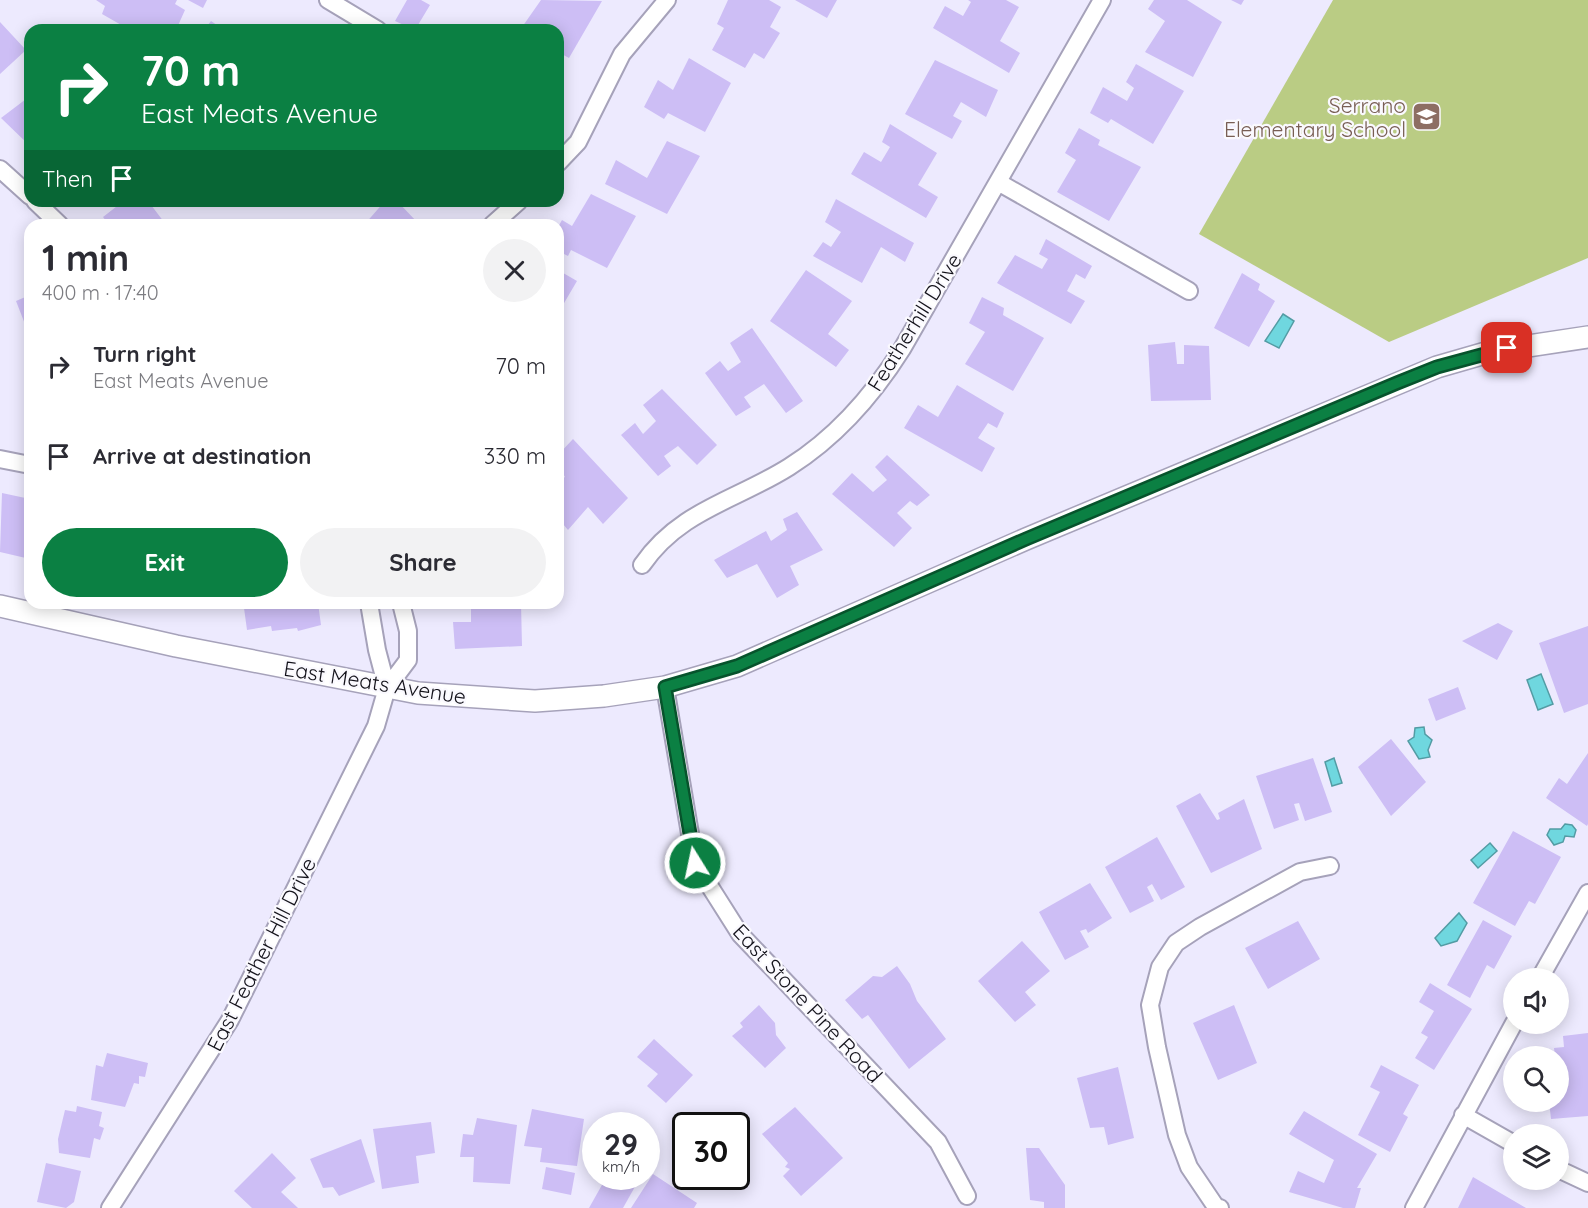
<!DOCTYPE html>
<meta charset="utf-8">
<style>
:root{--surface:#fff;--page:#f2f2f3;--text:#2b2b33;--muted:#7c7c81;--accent:#0b8043}
body{margin:0;font-family:Quicksand,sans-serif;background:var(--page);color:var(--text);height:100vh;display:flex;flex-direction:column;font-size:22px;white-space:nowrap}
*{box-sizing:border-box;margin:0}
p{font-size:20px;color:var(--muted)}
.icon{flex:none;width:33px;height:33px;fill:none;stroke:currentColor;stroke-width:2;stroke-linecap:round;stroke-linejoin:round}
.map{position:relative;flex:1;overflow:hidden}
.details{position:absolute;left:24px;top:219px;width:540px;height:390px;display:flex;flex-direction:column;background:var(--surface);border-radius:18px;box-shadow:0 3px 15px #0003}
.details>*{flex:none}
.guide{position:absolute;left:24px;top:24px;width:540px;height:183px;border-radius:18px;box-shadow:0 3px 15px #0003;background:#0b8043;color:#fff;overflow:hidden}
.tools{position:absolute;left:1503px;top:968px;display:grid;gap:12px}
.tools a{display:grid;place-items:center;width:66px;height:66px;border-radius:50%;background:var(--surface);box-shadow:0 3px 15px #0003;font-size:30px}
.speed{position:absolute;left:582px;top:1112px;display:flex;gap:12px;font-size:30px;font-weight:700;text-align:center}
.speed>*{display:grid;place-content:center;width:78px;height:78px;border-radius:50%;background:var(--surface);box-shadow:0 3px 15px #0003;line-height:1}
.speed small{font-size:15px;font-weight:400}
.speed .limit{border:3px solid #111;border-radius:9px;background:#fff;color:#111}
.pin{position:absolute;display:grid;place-items:center;width:51px;height:51px;color:#fff;margin:-26px;border-radius:12px;box-shadow:0 3px 9px #0006}
.me{position:absolute;width:66px;margin:-33px;rotate:350deg;stroke-linejoin:round;filter:drop-shadow(0 0 4px #0008)}
.turn{display:flex;align-items:center;gap:21px;height:126px;padding:0 18px;font-size:27px}
.turn .icon{width:78px;height:78px;stroke-width:2.5}
.turn b{display:block;font-size:42px;line-height:51px}
.then{display:flex;align-items:center;height:57px;padding:0 18px;background:#0003;gap:12px;font-size:22px}
.round{display:grid;place-items:center;flex:none;width:63px;height:63px;border-radius:32px;background:var(--page)}
.head{display:flex;align-items:center;justify-content:space-between;height:102px;padding:0 18px}
h1{font-size:36px;font-weight:700;line-height:45px}
.button{display:flex;gap:12px;margin-top:auto;padding:12px 18px}
.button a{flex:1;height:69px;border-radius:36px;background:var(--accent);color:#fff;font-size:24px;font-weight:700;line-height:69px;text-align:center}
.button a+a{background:var(--page);color:var(--text)}
ul{padding:0;list-style:none}
li{display:flex;align-items:center;gap:18px;height:90px;padding:0 18px}
li div{flex:1}
li b{display:block;font-size:22px}
li em{font-style:normal}
.map>svg:first-child{display:block}
.green{fill:#bacc84}
.water{fill:#6fd7df;stroke:#539ca4;stroke-width:1.5}
.building{fill:#cdbef5}
.lines{fill:none;stroke-linecap:round;stroke-linejoin:round}
.minor-casing{stroke:#a6a2ba;stroke-width:20}
.tertiary-casing{stroke:#a6a2ba;stroke-width:24}
.minor{stroke:#fff;stroke-width:16}
.tertiary{stroke:#fff;stroke-width:21}
.route-casing{stroke:#07532c;stroke-width:15}
.route{stroke:#0b8043;stroke-width:10}
.labels{text-anchor:middle;dominant-baseline:central;stroke-width:4.5;stroke-linejoin:round;paint-order:stroke}
.education-label{font-size:21px;fill:#785e54;stroke:#faf9fe;text-anchor:end}
.street-label{font-size:21px;fill:#13121a;stroke:#faf9fe}
</style>
<div class="map">
<svg width="1588" height="1208" viewBox="0 0 1588 1208">
<rect width="100%" height="100%" fill="#edeafe"/>
<path class="green" d="M1333,0H1588V258L1389,342L1199,234Z"/>
<path class="water" d="M1283,314L1294,321L1279,348L1265,341Z
M1541,674L1553,704L1538,710L1527,680Z
M1424,727L1425,734L1432,740L1428,750L1430,757L1419,759L1408,741L1414,737L1415,728Z
M1334,758L1342,783L1332,786L1325,762Z
M1565,824L1572,825L1576,830L1574,837L1565,836L1563,842L1554,845L1547,835L1550,829H1561Z
M1490,843L1497,851L1478,868L1471,860Z
M1459,913L1467,923L1457,941L1441,946L1435,938Z"/>
<path class="building" d="M96,0H177L175,4L185,10L176,30H130L102,14L105,6Z
M188,0H207L203,8Z
M407,0H421L430,5L415,30L395,21Z
M541,0L602,1L569,58L558,52V30H520Z
M728,0H769L781,7L770,27L780,33L764,59L754,53L745,68L712,50L724,28L717,24Z
M795,0H837L827,18Z
M968,0H1006L1019,7L1000,41L1020,53L1009,73L933,28L945,6L963,16L971,2Z
M1154,0H1187L1222,22L1193,77L1145,52L1165,21L1148,9Z
M1231,0H1244L1241,5Z
M211,21L224,30H204Z
M0,22L26,50L0,74Z
M689,58L731,83L705,132L668,113L664,119L644,107L658,80L673,90Z
M935,60L998,90L986,117L961,102L953,116L962,121L952,139L905,114Z
M1136,64L1184,91L1153,144L1111,119L1108,123L1090,113L1103,87L1127,101L1134,88L1126,82Z
M30,96V146L1,118Z
M890,124L937,153L918,185L938,197L926,218L851,174L864,152L881,162L890,147L882,142Z
M1079,128L1100,140L1098,145L1141,167L1109,221L1057,192L1076,160L1065,153Z
M667,141L700,156L667,214L605,184L616,160L647,178Z
M591,194L636,216L607,268L571,250L568,256L558,251V227L562,220L572,226Z
M836,199L914,243L905,262L881,247L862,283L813,256L823,242L831,247L841,232L825,222Z
M118,201H148L164,222L160,225H109L103,217L121,203Z
M385,201H397L418,223L415,225H364Z
M1046,239L1092,266L1085,279L1076,274L1067,291L1085,301L1071,324L997,283L1015,255L1042,269L1048,259L1039,254Z
M558,270L577,281L560,310L558,309Z
M806,270L852,301L828,334L849,350L836,367L770,321Z
M1242,273L1260,284L1258,290L1275,301L1249,347L1214,328Z
M30,295V337L16,301Z
M982,297L1004,308L1003,315L1044,338L1013,391L965,364L985,332L969,323Z
M752,328L803,401L786,413L764,384L744,397L751,407L736,416L705,373L720,361L728,371L741,362L730,343Z
M1175,342L1177,364H1184V345L1209,346L1211,400L1151,401L1148,345Z
M957,385L1004,413L997,428L988,423L978,438L995,448L982,472L904,428L918,405L938,417Z
M662,389L717,445L697,465L678,446L664,456L671,466L658,476L621,435L635,423L643,434L656,421L643,405Z
M573,439L628,498L603,524L588,507L568,530L558,518V481L565,477L558,465V455Z
M887,455L930,495L917,506L910,501L897,513L912,528L894,547L832,494L852,473L873,492L887,480L875,467Z
M2,493L30,499V559L0,552Z
M797,512L823,550L790,566L799,585L777,598L757,564L727,578L714,560L766,531L771,541L787,530L783,519Z
M272,603H318L321,625L298,631L297,628L272,631L271,626L247,630L244,608Z
M471,603H521L522,646L455,649L453,622H471Z
M1498,623L1513,631L1497,660L1462,641Z
M1588,626V704L1564,713L1539,643Z
M1458,687L1466,709L1436,721L1428,699Z
M1391,739L1426,782L1391,816L1358,767Z
M1588,753V824L1587,826L1546,798L1559,778L1567,784Z
M1313,758L1332,812L1305,821L1299,803L1294,804L1299,820L1274,829L1256,776Z
M1200,793L1217,820L1220,819L1218,813L1244,799L1262,849L1211,873L1176,806Z
M1513,831L1561,857L1535,904L1529,901L1515,926L1473,903Z
M1157,837L1185,887L1161,900L1152,884L1147,887L1154,901L1130,913L1105,867Z
M1090,883L1112,918L1088,933L1086,929L1080,931L1089,947L1065,960L1039,912Z
M1483,920L1512,936L1494,969L1487,965L1470,998L1447,985Z
M1298,921L1320,959L1268,989L1245,948Z
M1022,941L1050,971L1025,992L1036,1005L1015,1022L978,981Z
M897,966L910,984L917,1001L946,1039L909,1069L868,1015L862,1019L845,1000L873,976L882,977Z
M1430,983L1472,1009L1434,1070L1415,1058L1428,1037L1421,1033L1434,1011L1419,1002Z
M759,1005L775,1023L776,1035L786,1048L765,1068L732,1036L743,1027L740,1023Z
M1234,1005L1257,1063L1218,1080L1193,1023Z
M1588,1033V1116L1551,1119L1549,1101H1558V1056H1555L1554,1048L1564,1047L1563,1036Z
M654,1039L693,1075L666,1103L647,1086L658,1074L637,1057Z
M107,1053L148,1063L145,1077L139,1076V1084L134,1083L125,1107L91,1100L96,1065L103,1067Z
M1381,1065L1419,1085L1403,1114L1408,1117L1390,1152L1358,1135L1380,1092L1370,1087Z
M1118,1067L1134,1138L1108,1145L1104,1127L1090,1128L1077,1078Z
M77,1106L102,1112L99,1126L104,1128L100,1140L94,1138L90,1158L59,1153L58,1139L65,1110L76,1112Z
M795,1107L843,1158L801,1196L783,1176L790,1169L785,1167L788,1163L762,1134Z
M532,1109L584,1119L577,1166L540,1162L542,1148L524,1146Z
M1304,1111L1377,1154L1357,1188H1361L1355,1208H1343L1289,1192L1298,1171L1324,1183L1334,1160L1289,1134Z
M477,1118L517,1125L510,1184L473,1182L474,1157H460L463,1134L473,1135Z
M431,1122L435,1153L416,1156L419,1183L382,1189L373,1129Z
M361,1139L375,1182L339,1196L333,1187L323,1188L310,1159Z
M1026,1148H1039L1065,1185V1208H1044V1202L1030,1200Z
M272,1153L296,1178L281,1192L298,1208H252L234,1191Z
M46,1163L81,1171L74,1202L66,1208L37,1202Z
M546,1167L575,1173L571,1195L542,1189Z
M653,1174L697,1203L694,1208H631Z
M607,1176H641L623,1208H589Z
M1473,1177L1526,1208H1458Z"/>
<g class="lines">
<defs>
<path id="minor" d="M328,0L378,30
M558,163L578,142L622,54L667,0
M0,169L30,196
M998,182L1189,291
M35,201L60,225
M492,225L519,201
M0,459L30,465
M642,565C680,510 735,501 789,467C835,438 873,395 902,349L1102,0
M369,603L377,650L387,688
M665,687L695,863L740,934L938,1142L967,1196
M1540,978L1588,893
M1463,1115L1514,1144
M1558,1169L1588,1183
M110,1208L230,1020L376,726L387,688L408,660V631L401,603
M1220,1208L1216,1207L1189,1167L1177,1135L1157,1047L1150,1005L1160,967L1176,943L1200,927L1300,872L1330,866
M1414,1208L1514,1023"/>
<path id="tertiary" d="M0,606L176,646L418,693L535,701L604,696L665,687L737,666L1026,539L1437,367L1489,352L1588,337"/>
</defs>
<use href="#minor" class="minor-casing"/>
<use href="#tertiary" class="tertiary-casing"/>
<use href="#minor" class="minor"/>
<use href="#tertiary" class="tertiary"/>
</g>
<g class="lines">
<defs>
<path id="route" d="M695,863L665,687L737,666L1026,539L1397,383L1437,367L1507,348"/>
</defs>
<use href="#route" class="route-casing"/>
<use href="#route" class="route"/>
</g>
<defs>
<symbol id="school-square" viewBox="-11 -11 22 22"><rect x="-9" y="-9" width="18" height="18" rx="4" fill="#8d6e63" stroke="#faf9fe"/><path d="M0-5L7-2L0 1L-7-2ZM-4 1L0 2.5L4 1V4Q0 6-4 4Z" fill="#fff"/></symbol>
</defs>
<g fill-rule="evenodd">
<use href="#school-square" x="1410" y="100" width="33" height="33"/>
</g>
<g class="labels">
<g class="education-label">
<text x="1406" y="105">Serrano<tspan x="1406" dy="24">Elementary School</tspan></text>
</g>
<g class="street-label">
<text transform="translate(914 322) rotate(-58)">Featherhill Drive</text>
<text transform="translate(375 682) rotate(9)">East Meats Avenue</text>
<text transform="translate(261 954) rotate(-63)">East Feather Hill Drive</text>
<text transform="translate(808 1003) rotate(47)">East Stone Pine Road</text>
</g>
</g>
</svg>
<div class="tools">
<a><svg class="icon" aria-label="sound" viewBox="0 0 24 24"><path d="M4 9h4l5-4v14l-5-4H4zM17 9q2 3 0 6"/></svg></a>
<a><svg class="icon" aria-label="search" viewBox="0 0 24 24"><circle cx="10" cy="10" r="6"/><path d="M15 15l6 6"/></svg></a>
<a><svg class="icon" aria-label="layers" viewBox="0 0 24 24"><path d="M12 4l9 5-9 5-9-5zM3 14l9 5 9-5"/></svg></a>
</div>
<div class="speed"><div>29<small>km/h</small></div><div class="limit">30</div></div>
<div class="pin" style="left:1507px;top:348px;background:#d93025"><svg class="icon" aria-label="arrive" viewBox="0 0 24 24"><path d="M6 21V4h12l-3 4 3 4H6"/></svg></div>
<svg class="me" style="left:695px;top:863px" viewBox="-20 -20 40 40"><circle r="17" fill="#0b8043" stroke="#fff" stroke-width="3"/><path d="M0-11L8 9 0 5-8 9z" fill="#fff"/></svg>
<div class="guide">
<div class="turn"><svg class="icon" aria-label="right" viewBox="0 0 24 24"><path d="M7 20v-9h11M14 6l5 5-5 5"/></svg><div><b>70 m</b>East Meats Avenue</div></div>
<div class="then">Then<svg class="icon" aria-label="arrive" viewBox="0 0 24 24"><path d="M6 21V4h12l-3 4 3 4H6"/></svg></div>
</div>
<section class="details">
<div class="head"><div><h1>1 min</h1><p>400 m · 17:40</p></div><a class="round"><svg class="icon" aria-label="close" viewBox="0 0 24 24"><path d="M6 6l12 12M18 6L6 18"/></svg></a></div>
<ul>
<li><svg class="icon" aria-label="right" viewBox="0 0 24 24"><path d="M7 20v-9h11M14 6l5 5-5 5"/></svg><div><b>Turn right</b><p>East Meats Avenue</p></div><em>70 m</em></li>
<li><svg class="icon" aria-label="arrive" viewBox="0 0 24 24"><path d="M6 21V4h12l-3 4 3 4H6"/></svg><div><b>Arrive at destination</b></div><em>330 m</em></li>
</ul>
<div class="button"><a>Exit</a><a>Share</a></div>
</section>
</div>
